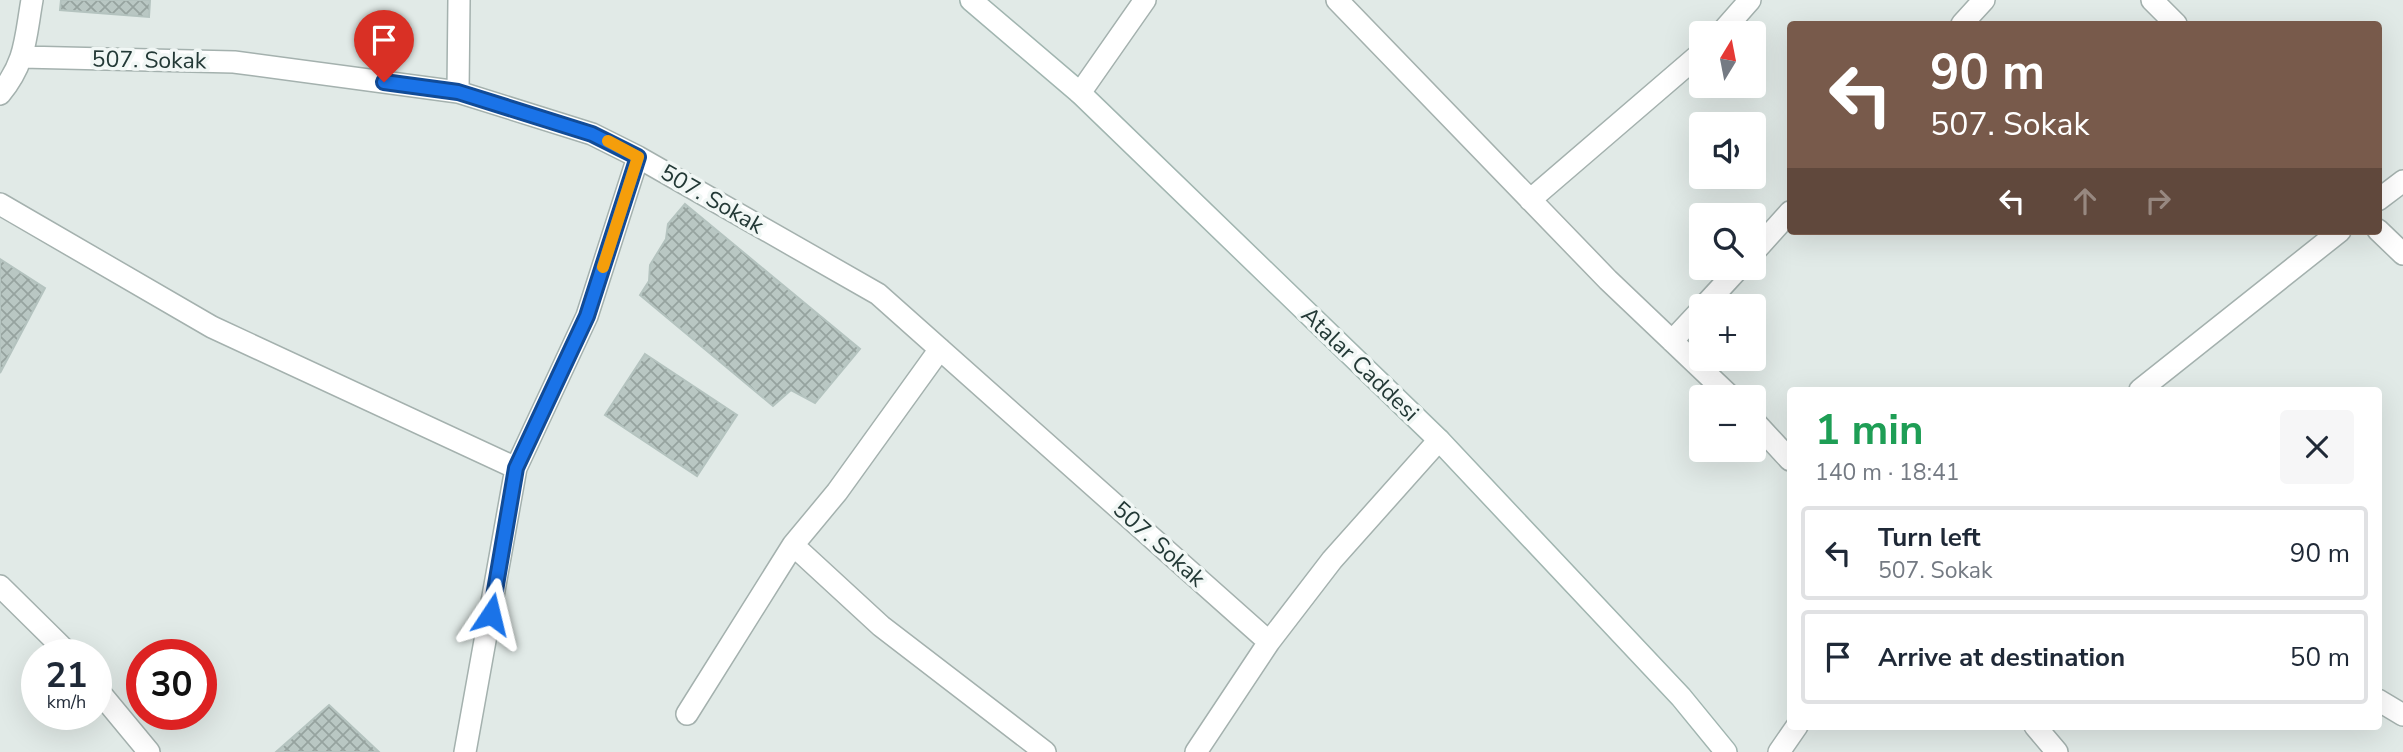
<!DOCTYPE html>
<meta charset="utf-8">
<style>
:root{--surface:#fff;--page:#f6f6f7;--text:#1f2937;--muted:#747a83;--line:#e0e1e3}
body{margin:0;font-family:"Nunito Sans",sans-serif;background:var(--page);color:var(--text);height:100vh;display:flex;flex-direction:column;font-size:26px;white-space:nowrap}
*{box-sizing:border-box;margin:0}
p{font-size:23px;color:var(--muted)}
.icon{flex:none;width:38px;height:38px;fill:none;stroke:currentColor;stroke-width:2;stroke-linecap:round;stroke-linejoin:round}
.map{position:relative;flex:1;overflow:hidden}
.drawer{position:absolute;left:1787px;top:387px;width:595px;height:343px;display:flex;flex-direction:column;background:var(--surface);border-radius:7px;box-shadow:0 7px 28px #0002}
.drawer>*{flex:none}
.banner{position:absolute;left:1787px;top:21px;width:595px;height:214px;border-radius:7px;box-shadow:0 7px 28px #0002;background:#785a4b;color:#fff;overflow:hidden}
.needle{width:46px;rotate:10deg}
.buttons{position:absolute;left:1689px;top:21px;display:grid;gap:14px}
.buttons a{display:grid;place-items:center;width:77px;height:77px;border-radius:7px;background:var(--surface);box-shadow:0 7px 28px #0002;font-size:35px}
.speed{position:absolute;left:21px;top:639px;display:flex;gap:14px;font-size:35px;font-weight:700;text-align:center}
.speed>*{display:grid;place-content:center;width:91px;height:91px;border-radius:50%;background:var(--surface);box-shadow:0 7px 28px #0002;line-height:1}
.speed small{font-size:18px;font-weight:400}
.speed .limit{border:10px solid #d22;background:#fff;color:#111}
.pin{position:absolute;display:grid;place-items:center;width:60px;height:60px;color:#fff;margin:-72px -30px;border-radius:50% 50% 50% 0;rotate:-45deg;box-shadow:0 0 7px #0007}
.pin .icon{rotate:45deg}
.me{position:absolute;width:77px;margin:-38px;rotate:10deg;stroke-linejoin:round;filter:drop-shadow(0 0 5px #0008)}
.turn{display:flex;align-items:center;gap:24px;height:147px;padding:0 28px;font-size:32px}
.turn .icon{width:91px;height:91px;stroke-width:2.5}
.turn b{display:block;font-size:49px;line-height:60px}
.lanes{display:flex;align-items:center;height:66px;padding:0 28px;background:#0003;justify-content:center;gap:35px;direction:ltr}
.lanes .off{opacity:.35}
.round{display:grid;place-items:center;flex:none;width:74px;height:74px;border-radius:7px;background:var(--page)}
.summary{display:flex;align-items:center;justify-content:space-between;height:119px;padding:0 28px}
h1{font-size:42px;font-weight:700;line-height:52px;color:#1e9e55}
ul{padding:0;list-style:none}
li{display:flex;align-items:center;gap:21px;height:94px;margin:0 14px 10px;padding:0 14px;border:4px solid var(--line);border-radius:7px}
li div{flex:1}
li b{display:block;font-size:26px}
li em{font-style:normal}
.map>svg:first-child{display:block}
.building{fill:url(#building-cross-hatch);stroke:#b4c3bf;stroke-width:2}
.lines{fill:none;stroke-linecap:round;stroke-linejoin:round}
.street-casing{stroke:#a4b1ae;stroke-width:24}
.secondary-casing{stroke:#a1b5b0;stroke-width:24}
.street{stroke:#fff;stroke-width:21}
.secondary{stroke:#fff;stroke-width:21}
.route-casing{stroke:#114b97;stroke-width:18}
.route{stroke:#1a73e8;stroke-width:12}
.slow{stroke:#f59e0b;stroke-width:12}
.labels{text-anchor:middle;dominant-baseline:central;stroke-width:7;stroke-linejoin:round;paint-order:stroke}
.street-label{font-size:23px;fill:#233936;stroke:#f1f7f5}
</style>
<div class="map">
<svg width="2403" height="752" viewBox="0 0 2403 752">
<defs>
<pattern id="building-cross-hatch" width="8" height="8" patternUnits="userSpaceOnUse" patternTransform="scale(1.75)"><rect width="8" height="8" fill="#b9c7c3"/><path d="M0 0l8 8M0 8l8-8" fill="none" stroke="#96a39f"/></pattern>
</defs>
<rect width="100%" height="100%" fill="#e1eae7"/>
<path class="building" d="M61,0H150L149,17L60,10Z
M685,204L860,349L815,403L791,390L773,406L640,295L649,281L650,265L666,239L668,224Z
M0,259L45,288L0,373Z
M645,354L737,415L697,476L605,415Z
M329,705L379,752H276Z"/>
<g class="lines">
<defs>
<path id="street" d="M1337,0L1608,280L1731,397
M2152,0L2176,24
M1962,24L1984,0
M1721,33L1750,0
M22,57L234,62L458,92L592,134L638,157L878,294L1269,642
M458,92L459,0
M1080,93L1145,0
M0,94C26,62 25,40 32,0
M1530,200L1701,53
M2378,200L2403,181
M0,204L212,327L516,468
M2378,230L2403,254
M1754,252L1790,212
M1704,306L1739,268
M1672,341L1701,310
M940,349L837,492L793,545L881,626L1045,752
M2140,390L2340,231
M1754,421L1790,460
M0,586L69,654
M96,688L149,752
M2378,700L2403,715
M687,714L793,545
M2035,726L2057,752
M465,752L516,468L587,316L638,157
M1196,752L1269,642L1332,560L1439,440
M1779,752L1797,726"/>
<path id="secondary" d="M971,0L1080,93L1439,440L1681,697L1726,752"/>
</defs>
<use href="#street" class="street-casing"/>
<use href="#secondary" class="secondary-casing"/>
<use href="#street" class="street"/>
<use href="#secondary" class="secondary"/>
</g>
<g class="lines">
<defs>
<path id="route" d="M384,82L458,92L592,134L638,157L587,316L516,468L491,614"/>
</defs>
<use href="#route" class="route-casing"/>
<use href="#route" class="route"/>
<path class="slow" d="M603,267L638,157L608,141"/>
</g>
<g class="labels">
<g class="street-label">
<text transform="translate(149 60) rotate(1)">507. Sokak</text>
<text transform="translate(712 199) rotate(30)">507. Sokak</text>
<text transform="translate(1360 364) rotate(44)">Atalar Caddesi</text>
<text transform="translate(1159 544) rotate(42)">507. Sokak</text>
</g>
</g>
</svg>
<div class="buttons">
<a><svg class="needle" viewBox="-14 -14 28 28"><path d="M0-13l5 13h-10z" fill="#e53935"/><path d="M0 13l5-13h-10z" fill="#747a83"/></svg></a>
<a><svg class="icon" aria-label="sound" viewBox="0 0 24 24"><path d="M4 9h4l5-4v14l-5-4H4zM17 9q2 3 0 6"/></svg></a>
<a><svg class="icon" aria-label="search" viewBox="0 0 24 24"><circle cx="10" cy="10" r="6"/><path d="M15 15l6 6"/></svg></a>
<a>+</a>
<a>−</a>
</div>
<div class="speed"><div>21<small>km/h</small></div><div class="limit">30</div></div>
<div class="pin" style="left:384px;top:82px;background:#d93025"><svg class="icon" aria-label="arrive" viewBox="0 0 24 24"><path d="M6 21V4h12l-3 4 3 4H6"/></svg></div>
<svg class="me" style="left:491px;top:614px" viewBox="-20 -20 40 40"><path d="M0-17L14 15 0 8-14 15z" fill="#1a73e8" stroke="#fff" stroke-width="4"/></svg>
<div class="banner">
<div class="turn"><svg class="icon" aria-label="left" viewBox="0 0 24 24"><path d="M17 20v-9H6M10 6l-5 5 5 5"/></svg><div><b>90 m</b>507. Sokak</div></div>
<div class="lanes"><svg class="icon" aria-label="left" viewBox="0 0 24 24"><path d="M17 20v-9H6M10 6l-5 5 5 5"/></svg><svg class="icon off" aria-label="ahead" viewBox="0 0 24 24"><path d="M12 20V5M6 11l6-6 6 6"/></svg><svg class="icon off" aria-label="right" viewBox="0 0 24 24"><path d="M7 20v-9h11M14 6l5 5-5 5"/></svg></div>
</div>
<section class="drawer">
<div class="summary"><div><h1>1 min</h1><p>140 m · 18:41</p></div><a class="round"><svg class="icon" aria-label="close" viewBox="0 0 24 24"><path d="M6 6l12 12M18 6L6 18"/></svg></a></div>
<ul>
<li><svg class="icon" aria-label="left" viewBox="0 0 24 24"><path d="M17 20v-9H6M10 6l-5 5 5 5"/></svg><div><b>Turn left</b><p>507. Sokak</p></div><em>90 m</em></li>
<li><svg class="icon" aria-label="arrive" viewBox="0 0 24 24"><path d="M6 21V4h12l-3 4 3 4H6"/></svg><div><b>Arrive at destination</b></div><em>50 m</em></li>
</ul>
</section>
</div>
